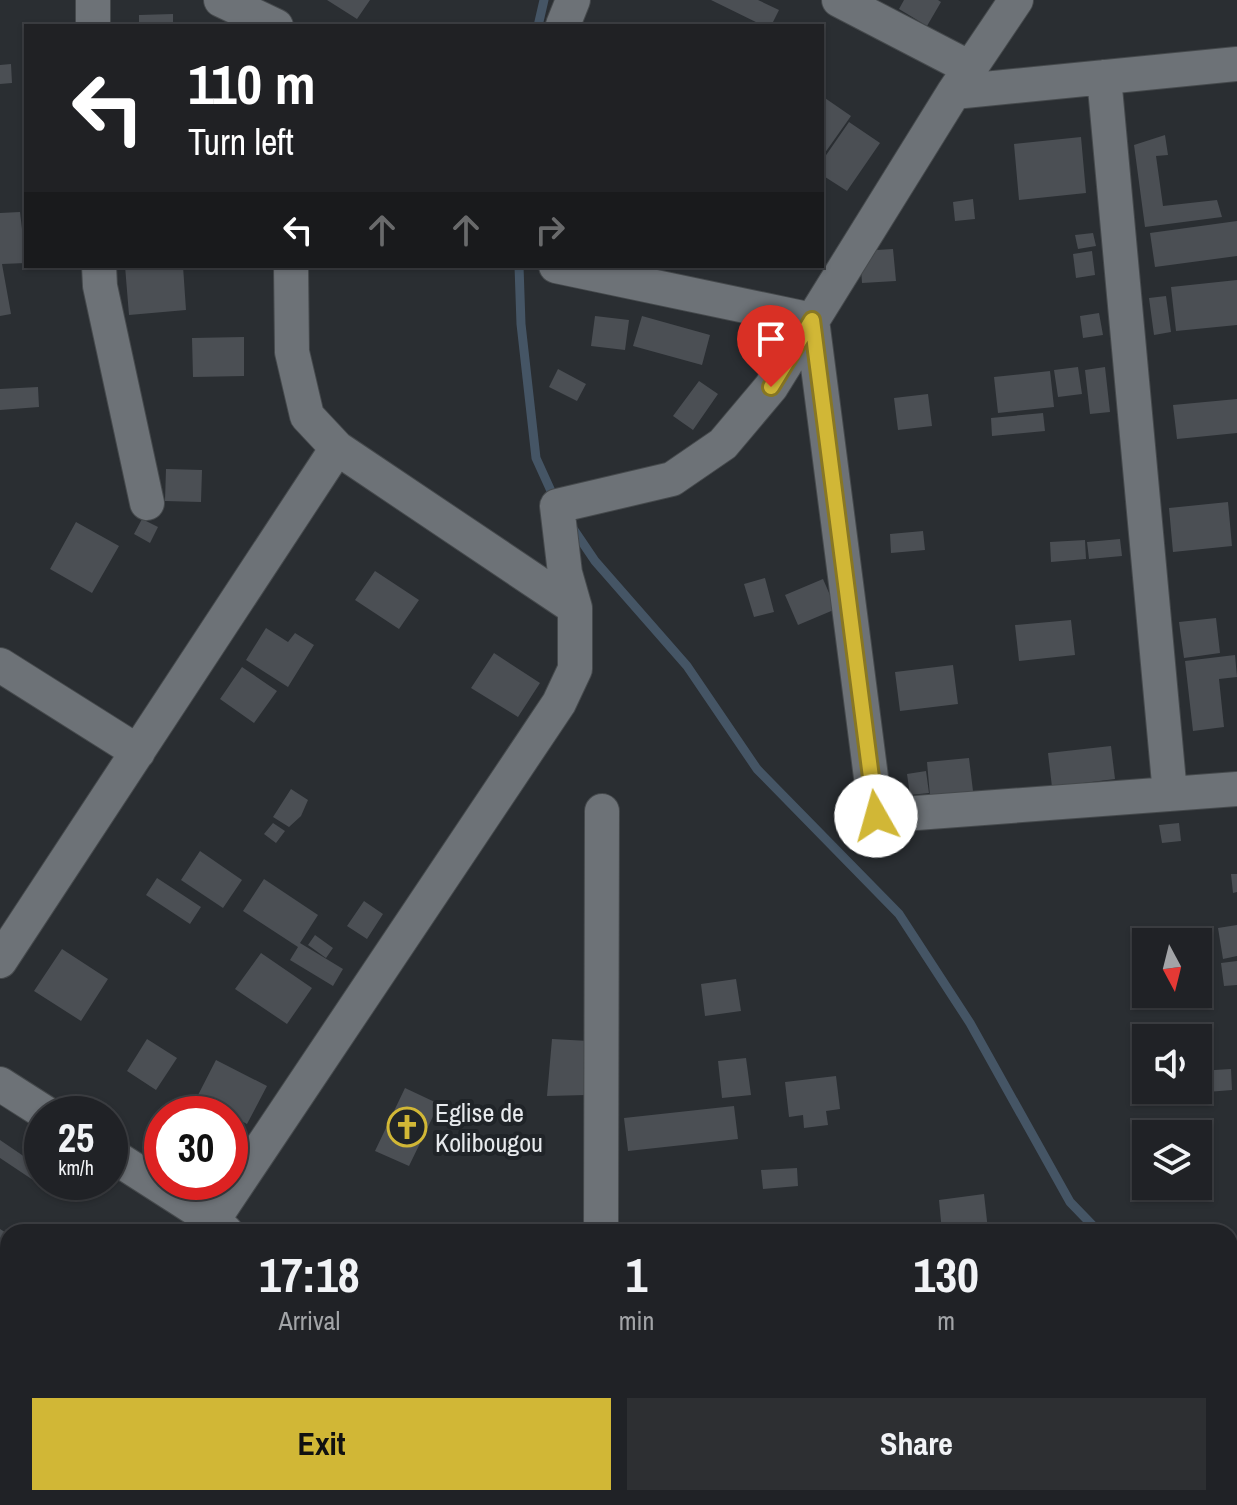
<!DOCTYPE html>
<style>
:root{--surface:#202226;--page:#2d2f32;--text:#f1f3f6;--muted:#a2a4a7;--line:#3d3f43;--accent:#d1b736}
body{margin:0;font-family:"Archivo Narrow",sans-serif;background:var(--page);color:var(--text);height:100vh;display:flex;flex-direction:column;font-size:30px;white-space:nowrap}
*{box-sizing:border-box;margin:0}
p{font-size:26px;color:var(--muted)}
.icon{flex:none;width:44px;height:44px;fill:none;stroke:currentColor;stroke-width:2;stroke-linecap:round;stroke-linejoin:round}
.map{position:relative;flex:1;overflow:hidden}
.sheet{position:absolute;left:0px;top:1224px;width:1238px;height:282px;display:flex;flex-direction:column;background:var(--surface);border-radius:24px 24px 0 0;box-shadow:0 2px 6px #0004,0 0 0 2px var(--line)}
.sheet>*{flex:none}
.banner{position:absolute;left:24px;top:24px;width:800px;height:244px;border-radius:0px;box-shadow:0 2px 6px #0004,0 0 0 2px var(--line);background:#202124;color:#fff;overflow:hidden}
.needle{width:52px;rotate:173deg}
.tools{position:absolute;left:1132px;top:928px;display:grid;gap:16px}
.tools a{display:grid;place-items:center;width:80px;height:80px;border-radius:0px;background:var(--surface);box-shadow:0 2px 6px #0004,0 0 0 2px var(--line);font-size:40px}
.speed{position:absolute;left:24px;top:1096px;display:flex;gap:16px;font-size:40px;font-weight:700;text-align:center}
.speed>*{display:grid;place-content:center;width:104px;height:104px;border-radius:50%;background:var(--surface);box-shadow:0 2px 6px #0004,0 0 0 2px var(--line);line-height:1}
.speed small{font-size:20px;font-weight:400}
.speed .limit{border:12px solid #d22;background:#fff;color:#111}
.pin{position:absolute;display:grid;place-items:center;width:68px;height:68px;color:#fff;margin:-82px -34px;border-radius:50% 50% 50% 0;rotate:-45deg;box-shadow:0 0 8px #0007}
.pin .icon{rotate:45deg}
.me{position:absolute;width:88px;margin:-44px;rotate:353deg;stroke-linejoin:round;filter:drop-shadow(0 0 6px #0008)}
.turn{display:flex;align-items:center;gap:28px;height:168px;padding:0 32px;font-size:36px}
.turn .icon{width:104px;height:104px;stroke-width:2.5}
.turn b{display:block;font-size:56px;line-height:68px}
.lanes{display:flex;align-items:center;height:76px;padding:0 32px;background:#0003;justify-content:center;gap:40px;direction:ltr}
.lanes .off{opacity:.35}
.eta{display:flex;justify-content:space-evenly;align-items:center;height:136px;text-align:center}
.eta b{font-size:48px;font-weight:700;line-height:56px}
.primary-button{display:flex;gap:16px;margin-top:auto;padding:16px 32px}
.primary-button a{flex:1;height:92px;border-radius:0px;background:var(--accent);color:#111;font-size:32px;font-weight:700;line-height:92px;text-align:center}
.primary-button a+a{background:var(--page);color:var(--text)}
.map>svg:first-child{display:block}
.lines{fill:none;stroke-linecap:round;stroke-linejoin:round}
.stream{stroke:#455565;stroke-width:9}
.building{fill:#4b4f54}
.street-casing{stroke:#45494c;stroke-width:36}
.street{stroke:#6d7277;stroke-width:34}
.route-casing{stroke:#887723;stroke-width:20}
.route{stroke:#d1b736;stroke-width:14}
.labels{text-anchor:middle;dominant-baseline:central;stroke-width:8;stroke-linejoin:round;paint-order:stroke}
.poi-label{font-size:26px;fill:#e6e9ec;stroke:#202428;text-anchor:start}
</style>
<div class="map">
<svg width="1237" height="1505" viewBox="0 0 1237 1505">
<rect width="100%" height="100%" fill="#2a2e32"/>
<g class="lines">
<path class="stream" d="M538,26L544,0
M519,266L521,324L536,458L556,502
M572,527L595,561L687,666L757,769L899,914L970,1023L1070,1202L1099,1232
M1230,1431L1237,1447"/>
</g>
<path class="building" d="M327,0H370L357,19Z
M711,0H758L779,10L771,26H764Z
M904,0H938L941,2L927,26L899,9Z
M173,14V26H139V15Z
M11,64L12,83L0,84V65Z
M822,96L851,116L822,157Z
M849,122L880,143L847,191L822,175V161Z
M1165,135L1168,155L1156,156L1163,206L1217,200L1222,217L1145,227L1134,145Z
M1081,137L1086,193L1019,200L1014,144Z
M973,199L975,219L955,221L953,202Z
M20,212L26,263L2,264L11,314L0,316V213Z
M1237,221V256L1155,267L1150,233Z
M1093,233L1096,246L1078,249L1075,235Z
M893,249L896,281L862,283L860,251Z
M1092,251L1095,275L1076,278L1073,254Z
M125,266H183L186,310L129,315Z
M1237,280V325L1176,331L1171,287Z
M1166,296L1171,332L1154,335L1149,298Z
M1099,313L1103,335L1083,338L1080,316Z
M595,316L629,320L625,350L591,346Z
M642,316L710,335L702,365L633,346Z
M244,337V376L193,377L192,338Z
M1078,367L1082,394L1058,397L1054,370Z
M1105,367L1110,412L1090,414L1085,370Z
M558,369L586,384L577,401L549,387Z
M1050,371L1054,407L998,413L994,377Z
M699,381L718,394L693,430L673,416Z
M38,387L39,407L0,410V389Z
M928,394L932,426L898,430L894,398Z
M1237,399V433L1177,439L1173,405Z
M1043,413L1045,431L992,436L991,418Z
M166,469L202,470L201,502L165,501Z
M1228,502L1232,546L1173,552L1169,508Z
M142,519L158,527L150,543L134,534Z
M76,522L119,546L92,593L50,569Z
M923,531L925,550L891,553L890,534Z
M1120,539L1122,556L1089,559L1087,542Z
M1085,540L1086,559L1051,562L1050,542Z
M375,571L419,600L399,629L355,600Z
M765,578L774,612L754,617L744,584Z
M823,579L836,609L798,625L785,595Z
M1216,618L1220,653L1184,658L1179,622Z
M1071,620L1075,655L1019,661L1015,625Z
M266,628L288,642L295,633L314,645L288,687L246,660Z
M494,653L540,683L518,717L471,688Z
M1235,655L1237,677L1219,679L1224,727L1193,731L1185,661Z
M953,665L958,704L900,711L895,672Z
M242,667L277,691L254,723L220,699Z
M1111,746L1115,779L1052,787L1048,753Z
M969,758L973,791L930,796L927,762Z
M926,771L929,793L910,795L907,774Z
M291,789L308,800L301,816L289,827L273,817Z
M273,823L285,831L276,843L264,834Z
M1179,823L1181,841L1162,843L1159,825Z
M200,851L242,880L223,908L181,880Z
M1231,874H1237V892L1233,893Z
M157,878L201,907L190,924L146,895Z
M264,879L318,915L300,943L343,969L333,986L290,960L298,947L243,911Z
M364,901L383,914L367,939L347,926Z
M1237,925V956L1223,959L1218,928Z
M315,935L333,948L326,958L308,945Z
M62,949L108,979L81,1021L34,991Z
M261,953L312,988L287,1024L235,989Z
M1237,961V985L1224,986L1221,963Z
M736,979L741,1011L705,1016L701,984Z
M147,1039L177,1058L156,1090L127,1071Z
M552,1039L589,1041L586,1095L547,1096Z
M746,1058L751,1095L722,1098L718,1061Z
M216,1060L267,1086L247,1124L197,1097Z
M1231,1069L1232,1090L1182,1094V1090H1198V1071Z
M836,1076L840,1109L826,1111L828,1125L804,1128L803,1115L789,1117L785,1082Z
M405,1088L439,1104L409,1166L375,1151Z
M734,1106L738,1139L628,1151L624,1118Z
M0,1140L41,1168L33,1180L0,1158Z
M797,1168L798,1186L763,1189L761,1170Z
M984,1194L988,1230L942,1232L939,1200Z
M0,1229L8,1234V1250L0,1264Z
M0,1411L8,1416V1454L0,1449Z
M156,1498H204L205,1505H157Z
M418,1498H469V1505H418Z
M590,1498H609L610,1505H591Z"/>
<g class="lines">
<defs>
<path id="street" d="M93,0V26
M221,0L276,26
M839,0L970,68
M563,25L573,0
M1104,77L1170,794
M954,92L1237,64
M99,266L100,286L147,503
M291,266L292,352L307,416L337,448L575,608
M556,266L812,320L876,816L1237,789
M0,665L138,752
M0,961L337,448
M0,1084L47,1114
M110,1154L213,1220L226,1232
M205,1232L559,703L575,669V608L565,573L557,506L672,479L723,444L771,387L954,92L1016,0
M601,1232L602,811
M316,1498L317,1505
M628,1498L629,1505
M23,1505L27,1498"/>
</defs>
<use href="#street" class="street-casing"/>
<use href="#street" class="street"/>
</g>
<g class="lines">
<defs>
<path id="route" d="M771,387L812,320L876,816"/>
</defs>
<use href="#route" class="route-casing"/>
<use href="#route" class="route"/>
</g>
<defs>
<symbol id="church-ring" viewBox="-11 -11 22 22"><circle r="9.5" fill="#202428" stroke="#d1b736" stroke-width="1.5"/><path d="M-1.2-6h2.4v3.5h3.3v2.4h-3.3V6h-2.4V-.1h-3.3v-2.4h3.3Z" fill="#d1b736"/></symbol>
</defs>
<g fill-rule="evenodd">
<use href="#church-ring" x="385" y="1105" width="44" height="44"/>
</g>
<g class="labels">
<g class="poi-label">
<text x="435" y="1112">Eglise de<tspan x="435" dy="30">Kolibougou</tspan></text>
</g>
</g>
</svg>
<div class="tools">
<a><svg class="needle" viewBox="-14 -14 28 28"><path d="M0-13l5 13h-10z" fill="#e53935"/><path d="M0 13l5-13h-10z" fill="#a2a4a7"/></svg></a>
<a><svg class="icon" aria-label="sound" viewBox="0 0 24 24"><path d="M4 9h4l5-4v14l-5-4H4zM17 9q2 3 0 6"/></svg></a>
<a><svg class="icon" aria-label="layers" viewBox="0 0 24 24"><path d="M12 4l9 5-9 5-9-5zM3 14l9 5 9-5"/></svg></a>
</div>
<div class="speed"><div>25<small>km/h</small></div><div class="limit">30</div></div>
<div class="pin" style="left:771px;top:387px;background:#d93025"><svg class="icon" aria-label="arrive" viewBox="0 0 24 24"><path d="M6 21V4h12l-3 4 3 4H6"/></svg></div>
<svg class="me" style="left:876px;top:816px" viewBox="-20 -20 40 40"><circle r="19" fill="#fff"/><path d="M0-13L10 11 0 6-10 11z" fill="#d1b736"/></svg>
<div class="banner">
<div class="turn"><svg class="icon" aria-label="left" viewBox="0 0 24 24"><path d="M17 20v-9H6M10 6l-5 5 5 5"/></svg><div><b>110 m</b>Turn left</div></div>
<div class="lanes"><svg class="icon" aria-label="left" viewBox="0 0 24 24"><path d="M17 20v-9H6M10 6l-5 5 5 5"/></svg><svg class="icon off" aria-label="ahead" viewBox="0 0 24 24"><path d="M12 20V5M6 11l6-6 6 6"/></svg><svg class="icon off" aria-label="ahead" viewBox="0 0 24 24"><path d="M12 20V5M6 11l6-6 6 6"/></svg><svg class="icon off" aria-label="right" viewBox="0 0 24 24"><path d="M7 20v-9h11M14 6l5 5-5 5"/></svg></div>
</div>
<section class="sheet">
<div class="eta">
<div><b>17:18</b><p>Arrival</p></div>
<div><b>1</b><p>min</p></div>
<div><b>130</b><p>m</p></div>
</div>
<div class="primary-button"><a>Exit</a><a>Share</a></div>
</section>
</div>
